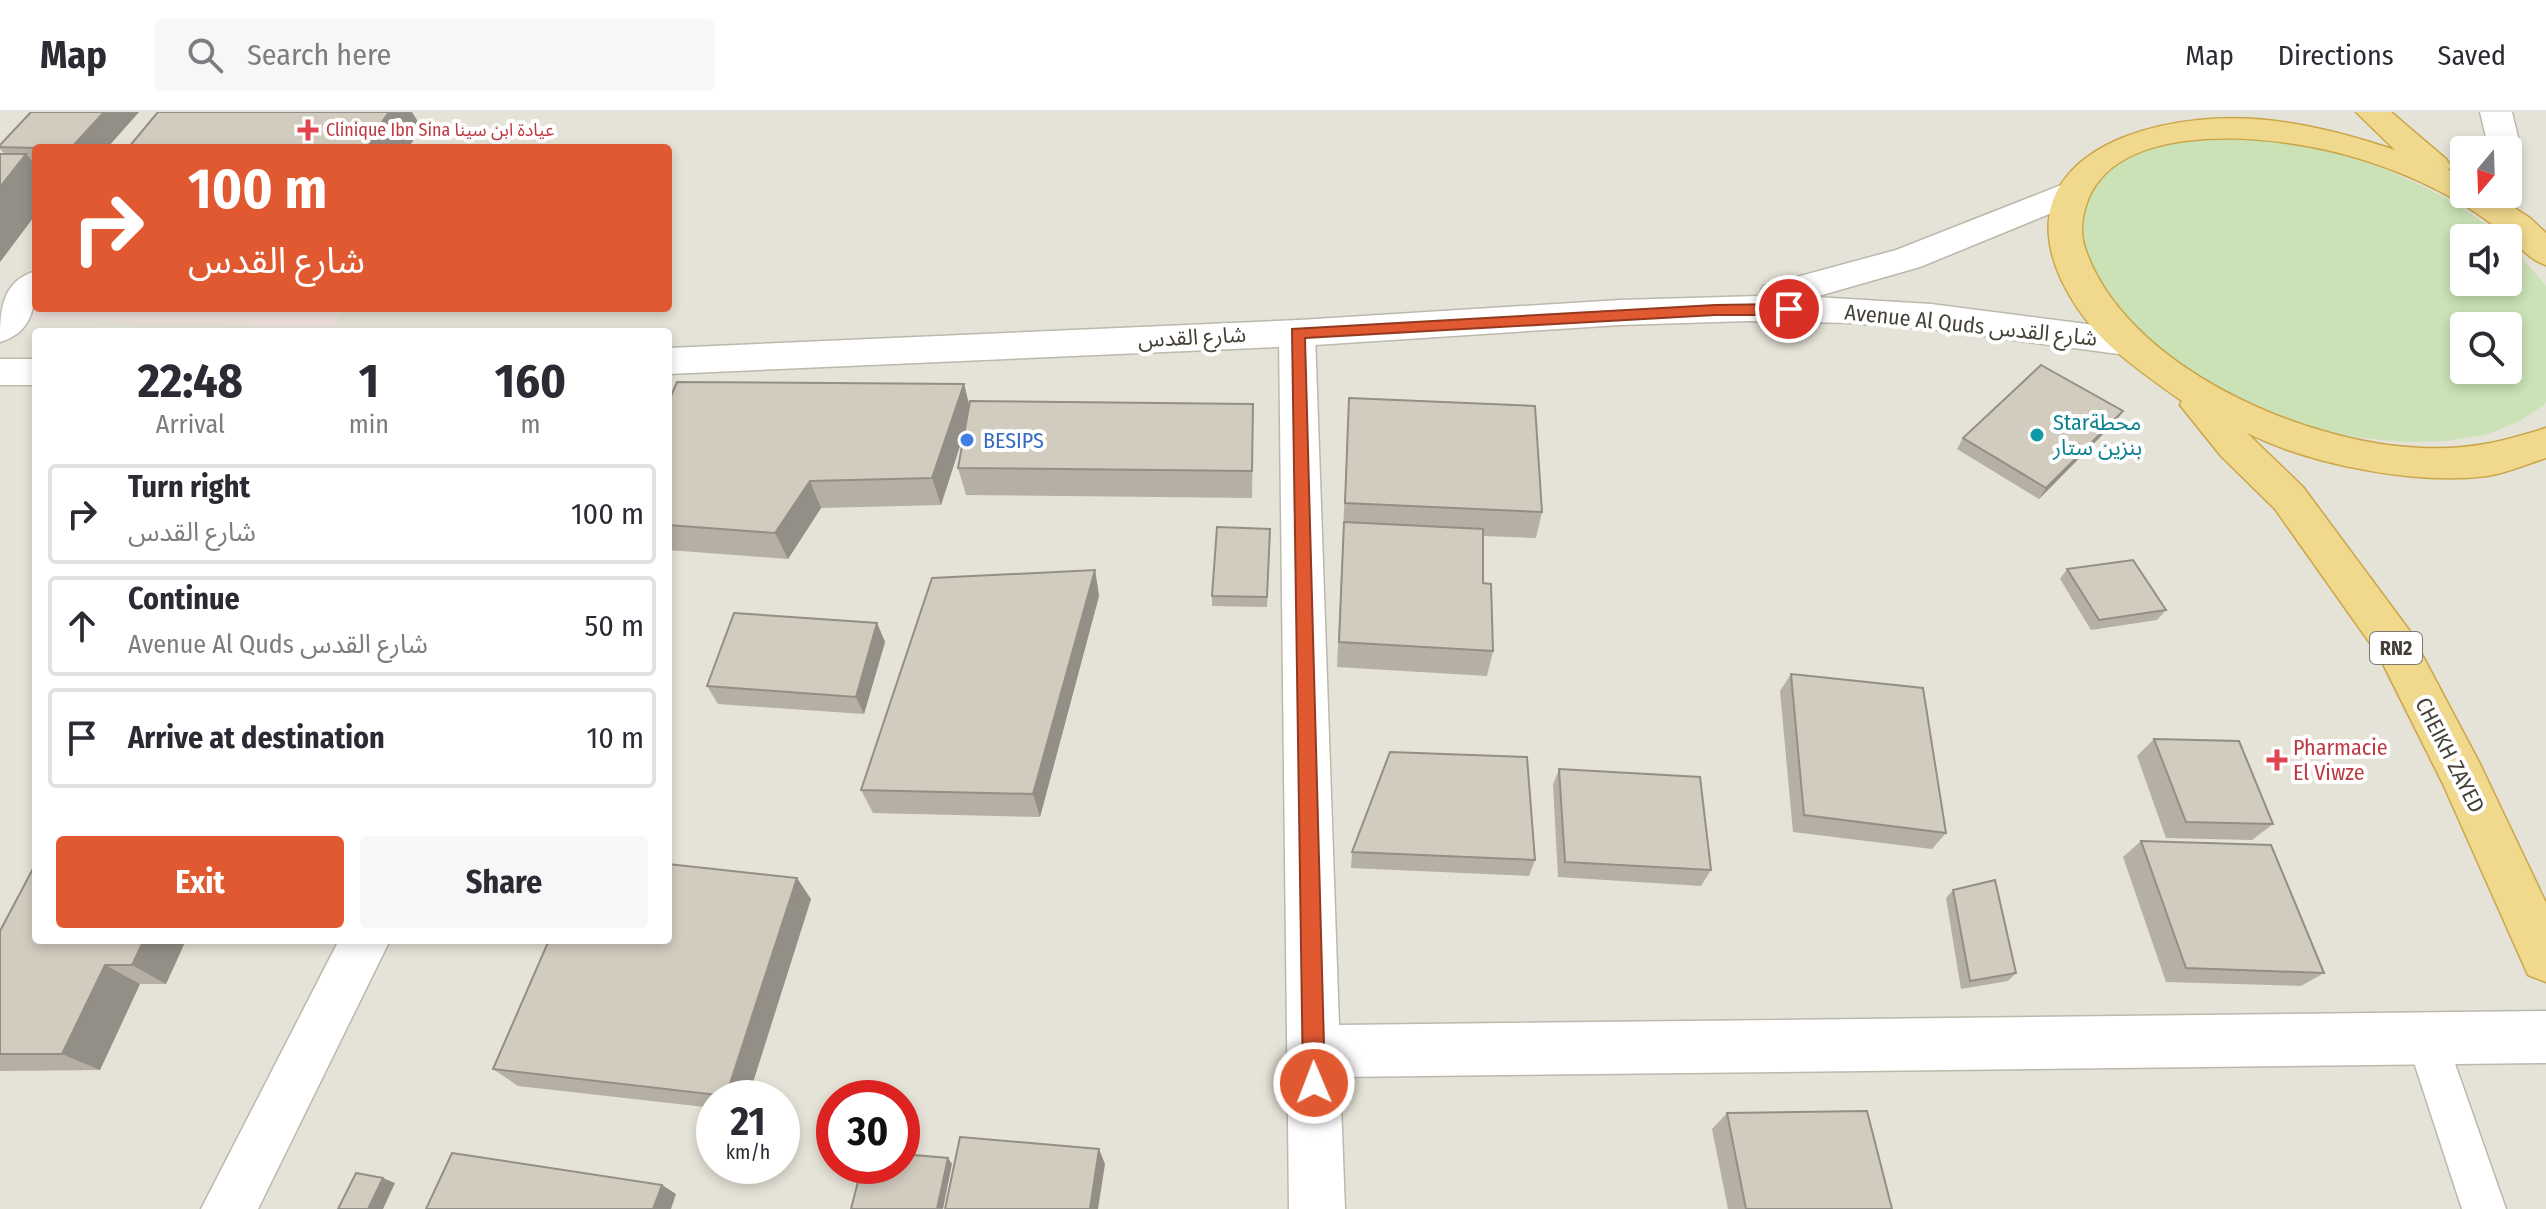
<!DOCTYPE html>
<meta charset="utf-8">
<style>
:root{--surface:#fff;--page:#f7f7f7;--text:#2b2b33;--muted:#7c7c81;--line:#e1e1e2;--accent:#e15931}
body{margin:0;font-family:"Fira Sans Condensed","Noto Sans Arabic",sans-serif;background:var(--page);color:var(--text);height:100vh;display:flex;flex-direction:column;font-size:30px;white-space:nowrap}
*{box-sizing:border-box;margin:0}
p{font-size:26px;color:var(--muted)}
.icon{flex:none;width:44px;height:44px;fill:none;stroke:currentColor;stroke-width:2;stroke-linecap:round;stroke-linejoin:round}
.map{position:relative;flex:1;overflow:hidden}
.drawer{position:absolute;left:32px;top:216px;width:640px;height:616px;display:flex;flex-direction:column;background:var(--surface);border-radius:8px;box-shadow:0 4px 12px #0003}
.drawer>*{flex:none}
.top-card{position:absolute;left:32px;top:32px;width:640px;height:168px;border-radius:8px;box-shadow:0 4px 12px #0003;background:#e15931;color:#fff;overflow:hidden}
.needle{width:52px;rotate:199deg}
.controls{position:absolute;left:2450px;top:24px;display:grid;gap:16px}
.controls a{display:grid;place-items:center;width:72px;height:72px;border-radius:8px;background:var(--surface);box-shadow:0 4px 12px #0003;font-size:40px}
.speed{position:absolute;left:696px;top:968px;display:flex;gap:16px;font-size:40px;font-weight:700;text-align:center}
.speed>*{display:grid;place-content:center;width:104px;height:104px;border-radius:50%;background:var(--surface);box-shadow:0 4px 12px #0003;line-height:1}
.speed small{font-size:20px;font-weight:400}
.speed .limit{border:12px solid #d22;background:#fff;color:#111}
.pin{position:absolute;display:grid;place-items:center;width:68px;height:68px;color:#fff;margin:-34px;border:4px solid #fff;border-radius:50%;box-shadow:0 2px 8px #0007}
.me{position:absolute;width:88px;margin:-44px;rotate:359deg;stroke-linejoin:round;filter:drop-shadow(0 0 6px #0008)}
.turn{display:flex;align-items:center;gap:28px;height:168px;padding:0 24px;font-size:36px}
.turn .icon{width:104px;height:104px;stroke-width:2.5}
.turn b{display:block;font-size:56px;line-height:68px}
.eta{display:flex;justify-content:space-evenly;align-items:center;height:136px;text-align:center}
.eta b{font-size:48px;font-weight:700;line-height:56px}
.button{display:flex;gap:16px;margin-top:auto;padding:16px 24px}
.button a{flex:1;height:92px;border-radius:8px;background:var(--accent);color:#fff;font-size:32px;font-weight:700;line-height:92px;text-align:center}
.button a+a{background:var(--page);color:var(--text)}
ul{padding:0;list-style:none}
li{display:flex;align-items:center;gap:24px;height:100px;margin:0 16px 12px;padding:0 8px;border:4px solid var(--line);border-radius:8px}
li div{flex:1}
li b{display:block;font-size:30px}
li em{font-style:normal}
header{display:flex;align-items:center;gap:48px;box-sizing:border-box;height:112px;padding:0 40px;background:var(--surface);border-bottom:2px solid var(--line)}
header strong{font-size:38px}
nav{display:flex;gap:44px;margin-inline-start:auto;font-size:28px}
.search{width:560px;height:72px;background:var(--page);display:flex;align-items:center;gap:20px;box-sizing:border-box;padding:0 28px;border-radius:8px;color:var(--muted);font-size:30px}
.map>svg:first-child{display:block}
.residential{fill:#e5e2d7;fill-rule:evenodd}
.medical{fill:#f1e1dd}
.green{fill:#cae2b6;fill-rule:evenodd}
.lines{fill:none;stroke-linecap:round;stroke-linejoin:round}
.service-casing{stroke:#bcb8ac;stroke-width:3}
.minor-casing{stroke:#bcb8ac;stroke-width:3}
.tertiary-casing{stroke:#bcb8ac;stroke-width:3}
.trunk-casing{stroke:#cba649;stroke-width:3}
.service{fill:#fff;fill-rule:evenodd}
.minor{fill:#fff;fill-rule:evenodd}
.tertiary{fill:#fff;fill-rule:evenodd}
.trunk{fill:#f0d88c;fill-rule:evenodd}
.wall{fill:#b5afa4}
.shaded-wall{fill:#938f86}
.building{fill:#d2ccbf;stroke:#938f86;stroke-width:2}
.route{fill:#e15931;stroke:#923a20;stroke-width:2}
.health-dot{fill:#e0444e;stroke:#fff;stroke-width:3}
.culture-dot{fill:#0f9aa8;stroke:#fff;stroke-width:3}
.shop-dot{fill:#3f7fe0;stroke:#fff;stroke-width:3}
.labels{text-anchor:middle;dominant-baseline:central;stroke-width:8;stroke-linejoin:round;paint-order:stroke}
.far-health-label{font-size:18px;fill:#be3a42;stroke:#fff;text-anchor:start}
.shield{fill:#fff;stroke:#7d7a74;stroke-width:2}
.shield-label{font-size:20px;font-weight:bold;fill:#454138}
.street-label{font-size:22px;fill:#454138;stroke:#fff}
.culture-label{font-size:22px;fill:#0d838f;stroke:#fff;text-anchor:start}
.shop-label{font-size:22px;fill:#366cbe;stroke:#fff;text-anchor:start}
.health-label{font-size:22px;fill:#be3a42;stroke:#fff;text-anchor:start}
</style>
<header>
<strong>Map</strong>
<div class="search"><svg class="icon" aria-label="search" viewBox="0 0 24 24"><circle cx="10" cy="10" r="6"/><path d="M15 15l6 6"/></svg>Search here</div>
<nav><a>Map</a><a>Directions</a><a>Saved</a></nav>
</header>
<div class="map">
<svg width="2546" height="1097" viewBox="0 0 2546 1097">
<rect width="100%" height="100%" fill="#f2f0e8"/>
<path class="residential" d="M0,0H2546V1097H0ZM36,36H668V196H36ZM2464,38H2508V82H2464ZM2464,126H2508V170H2464ZM2464,214H2508V258H2464ZM36,220H668V828H36ZM714,986H782V1054H714ZM834,986H902V1054H834Z"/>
<path class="medical" d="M36,186V196H343L333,214L20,207Z"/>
<path class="green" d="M2235,24C2333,34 2426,62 2503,126H2464V170H2508V130L2546,174V290L2544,293L2518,310L2485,323L2446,329L2402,330L2355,325L2306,314L2258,298L2214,278L2125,216L2078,146L2080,84L2095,64L2143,35L2186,26ZM2464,214H2508V258H2464Z"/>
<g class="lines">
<defs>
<path id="service" d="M2426,906L2440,912L2446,926L2506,1097H2462L2406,926L2412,912Z"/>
<path id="minor" d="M2480,0H2512L2521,38L2517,45L2508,47V38H2489Z
M36,159C36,189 35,220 0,230C0,199 1,169 36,159Z
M1297,208L1310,212L1315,221L1339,913L2546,899V951L1340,965L1345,1097H1289L1279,221L1284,212Z
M339,828H390L258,1097H201Z"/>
<path id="tertiary" d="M2074,68L2086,71L2091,79L2086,87L1920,155L1815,185L1931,192L2126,217L2139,221L2145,230L2139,239L2126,243L1931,217L1852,211L1748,209L1620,213L1299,234L668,262V236L1299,208L1620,188L1759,184L1763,174L1896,138Z
M0,247H36V273H0Z"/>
<path id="trunk" d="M2356,0H2391L2446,47L2451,54L2448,58L2464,66V82H2493L2530,106L2546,121V153C2527,147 2519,132 2504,121C2488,109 2470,96 2454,87C2412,63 2360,44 2312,35C2250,23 2124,13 2090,83C2083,99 2079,119 2085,136C2125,255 2305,332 2422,336C2470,338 2501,330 2546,316V346C2527,352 2507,361 2487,364C2415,373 2312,353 2247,321L2303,375L2409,518L2479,650L2546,791V870L2528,863L2443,672L2379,544L2275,397L2221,344L2180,293L2182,289C2144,262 2105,236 2078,197C2001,82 2087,19 2199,8C2266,1 2332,17 2395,38Z"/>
</defs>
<use href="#service" class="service-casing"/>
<use href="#minor" class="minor-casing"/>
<use href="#tertiary" class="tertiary-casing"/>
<use href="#trunk" class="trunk-casing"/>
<use href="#service" class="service"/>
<use href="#minor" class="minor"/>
<use href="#tertiary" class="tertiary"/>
<use href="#trunk" class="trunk"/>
</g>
<path class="wall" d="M139,0L107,36H36V102L0,150V42H5L0,37V33Z
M964,272L969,294L1253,320L1252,386L966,383L958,356L965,317L941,393L821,396L788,447L668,438V291Z
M1349,286L1542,400L1536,426L1483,424V471L1493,539L1487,564L1337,555Z
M2116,309L2039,387L1957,337L1963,326Z
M1270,417L1267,495L1212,494V484Z
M2067,457L2166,498L2157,508L2091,518L2060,467Z
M1095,458L1099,484L1040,705L873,701L861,678Z
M877,511L885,530L864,602L718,592L707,574Z
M1791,562L1946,721L1932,737L1793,720L1780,579Z
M2154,627L2273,712L2252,728L2166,726L2137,644Z
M1559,657L1711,758L1701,774L1558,765L1553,673Z
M2141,729L2324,861L2301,874L2166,870L2123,745Z
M1352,740L1535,748L1529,764L1351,756Z
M1953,778L2016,861L2008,869L1961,877L1946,786Z
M811,787L748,986H714V996L518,974L493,957Z
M0,819L36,828H186L166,872H140L100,958L0,959Z
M1727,1001L1892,1097H1728L1712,1017Z"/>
<path class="shaded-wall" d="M104,0H139L107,36H71Z
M389,0H412L422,16L408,36H364Z
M26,42L36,53V102L0,150V75Z
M964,272L971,300L941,393L932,366Z
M2123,299L2116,309L2039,387L2046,376Z
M810,369L821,396L788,447L775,421Z
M1095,458L1099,484L1040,705L1033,682Z
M877,511L885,530L864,602L856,585Z
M797,766L811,787L748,986H728L726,984Z
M144,828H186L166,872L132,853Z
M105,853L140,872L100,958L62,942Z
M1099,1037L1105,1052L1098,1097H1090Z
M948,1046L952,1052L943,1097H937Z
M383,1066L395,1071L383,1097H368Z
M662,1073L676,1082L671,1097H653Z"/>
<path class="building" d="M31,0H104L71,36H36L0,35V33Z
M158,0H389L364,36H128Z
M0,42H26L0,75Z
M2041,253L2123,299L2046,376L1963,326Z
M677,270L964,272L932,366L810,369L775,421L668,413V291Z
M1349,286L1535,294L1542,400L1345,391Z
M970,289L1253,292L1252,359L958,356Z
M1344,410L1483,417V471L1491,472L1493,539L1339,530Z
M1217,415L1270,417L1267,485L1212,484Z
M2133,448L2166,498L2099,508L2067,457Z
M1095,458L1033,682L861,678L932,466Z
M734,501L877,511L856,585L707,574Z
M1791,562L1923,576L1946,721L1804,703Z
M2154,627L2239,629L2273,712L2186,710Z
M1390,640L1527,645L1535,748L1352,740Z
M1559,657L1700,665L1711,758L1565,750Z
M2141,729L2271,733L2324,861L2186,856Z
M36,751V828H144L132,853H105L62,942H0V819Z
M668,752L797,766L726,984L493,957L549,828H668Z
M1995,768L2016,861L1970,869L1953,778Z
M1867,999L1892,1097H1746L1727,1001Z
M960,1025L1099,1037L1090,1097H945Z
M452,1041L662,1073L653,1097H426Z
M902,1042L948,1046L937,1097H851L862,1054H902Z
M356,1061L383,1066L368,1097H338Z"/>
<path class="route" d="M1789,192L1797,197L1789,203H1715L1305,226L1325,971L1322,979L1314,982L1307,979L1303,971L1292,217L1715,193Z"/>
<g class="health-dot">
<path d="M304 6h8v8h8v8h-8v8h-8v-8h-8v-8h8z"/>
<path d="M2273 636h8v8h8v8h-8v8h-8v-8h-8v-8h8z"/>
</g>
<circle class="culture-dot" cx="2037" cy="323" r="8"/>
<circle class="shop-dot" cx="967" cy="328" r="8"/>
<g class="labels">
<g class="far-health-label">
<text x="326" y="18">Clinique Ibn Sina عيادة ابن سينا</text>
</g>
<rect class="shield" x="2370" y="520" width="52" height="32" rx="6"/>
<g class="shield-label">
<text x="2396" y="536">RN2</text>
</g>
<g class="street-label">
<text transform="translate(1971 213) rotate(6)">Avenue Al Quds شارع القدس</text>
<text transform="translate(1192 225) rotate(-3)">شارع القدس</text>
<text transform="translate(2450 643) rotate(63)">CHEIKH ZAYED</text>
</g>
<g class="culture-label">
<text x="2053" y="310">Starمحطة<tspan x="2053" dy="25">بنزين ستار</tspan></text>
</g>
<g class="shop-label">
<text x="983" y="328">BESIPS</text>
</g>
<g class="health-label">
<text x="2293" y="635">Pharmacie<tspan x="2293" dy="25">El Viwze</tspan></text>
</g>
</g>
</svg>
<div class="controls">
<a><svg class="needle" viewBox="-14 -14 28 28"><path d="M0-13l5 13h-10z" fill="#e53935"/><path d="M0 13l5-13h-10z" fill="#7c7c81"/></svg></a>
<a><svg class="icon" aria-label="sound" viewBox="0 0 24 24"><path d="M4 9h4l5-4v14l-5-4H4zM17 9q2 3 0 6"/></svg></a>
<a><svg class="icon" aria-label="search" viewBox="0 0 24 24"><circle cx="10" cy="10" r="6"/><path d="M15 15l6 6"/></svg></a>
</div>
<div class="speed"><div>21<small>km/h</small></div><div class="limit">30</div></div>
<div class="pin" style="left:1789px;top:197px;background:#d93025"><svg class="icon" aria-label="arrive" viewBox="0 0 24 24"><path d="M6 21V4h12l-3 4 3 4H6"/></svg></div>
<svg class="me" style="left:1314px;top:971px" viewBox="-20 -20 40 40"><circle r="17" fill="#e15931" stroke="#fff" stroke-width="3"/><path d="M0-11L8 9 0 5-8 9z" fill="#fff"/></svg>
<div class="top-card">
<div class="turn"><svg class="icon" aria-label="right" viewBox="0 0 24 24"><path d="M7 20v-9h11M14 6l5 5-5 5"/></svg><div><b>100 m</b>شارع القدس</div></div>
</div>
<section class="drawer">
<div class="eta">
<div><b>22:48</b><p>Arrival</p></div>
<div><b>1</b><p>min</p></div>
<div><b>160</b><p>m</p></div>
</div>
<ul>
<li><svg class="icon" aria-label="right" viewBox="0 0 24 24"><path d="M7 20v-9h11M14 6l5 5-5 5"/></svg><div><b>Turn right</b><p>شارع القدس</p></div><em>100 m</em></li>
<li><svg class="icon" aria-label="ahead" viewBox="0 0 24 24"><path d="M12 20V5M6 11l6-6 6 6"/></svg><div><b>Continue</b><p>Avenue Al Quds شارع القدس</p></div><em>50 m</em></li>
<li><svg class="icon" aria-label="arrive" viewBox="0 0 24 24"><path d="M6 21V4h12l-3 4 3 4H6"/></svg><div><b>Arrive at destination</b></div><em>10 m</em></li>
</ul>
<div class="button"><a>Exit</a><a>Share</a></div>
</section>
</div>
